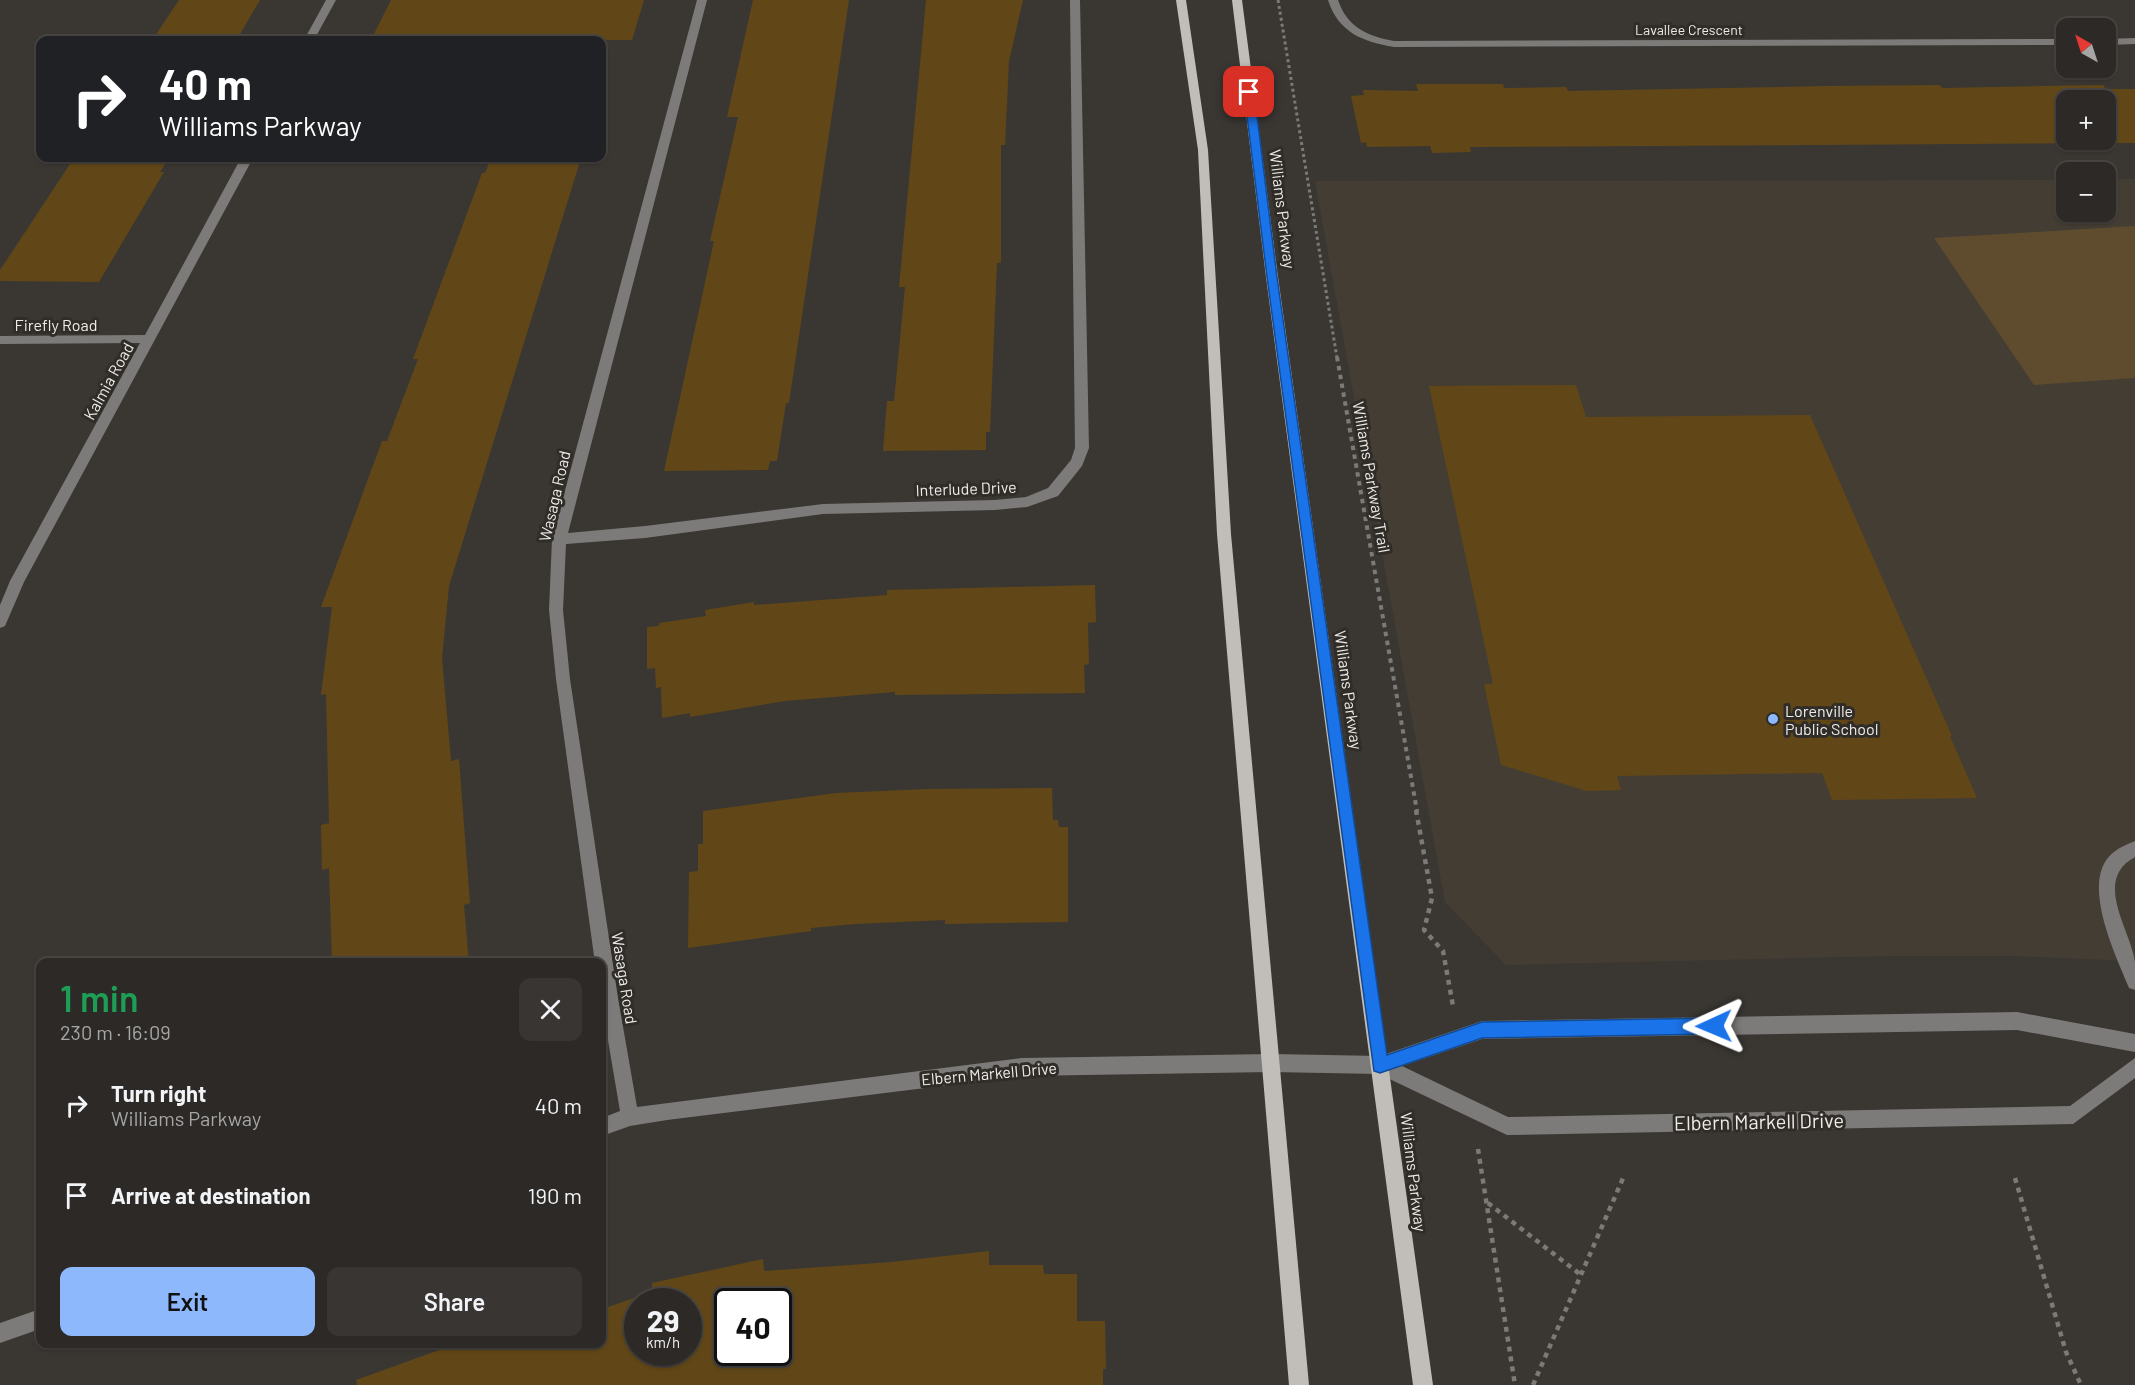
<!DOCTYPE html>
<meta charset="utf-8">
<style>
:root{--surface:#2c2926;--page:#383532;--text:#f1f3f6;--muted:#a6a6a7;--line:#484543;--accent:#8db9fc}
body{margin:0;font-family:Barlow,sans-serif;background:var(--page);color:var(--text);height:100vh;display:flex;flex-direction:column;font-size:22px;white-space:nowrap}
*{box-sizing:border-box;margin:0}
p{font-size:20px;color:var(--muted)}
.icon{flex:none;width:33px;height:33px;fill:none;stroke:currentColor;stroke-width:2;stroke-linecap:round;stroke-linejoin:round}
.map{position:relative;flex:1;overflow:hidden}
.side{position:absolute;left:36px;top:958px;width:570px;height:390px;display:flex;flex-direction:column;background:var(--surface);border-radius:12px;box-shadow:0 2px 4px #0004,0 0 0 2px var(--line)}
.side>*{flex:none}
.guide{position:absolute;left:36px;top:36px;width:570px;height:126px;border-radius:12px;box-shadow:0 2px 4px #0004,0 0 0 2px var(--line);background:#202124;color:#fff;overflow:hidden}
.needle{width:39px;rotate:321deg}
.buttons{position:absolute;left:2056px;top:18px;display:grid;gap:12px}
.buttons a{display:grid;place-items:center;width:60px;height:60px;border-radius:12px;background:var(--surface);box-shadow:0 2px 4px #0004,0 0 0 2px var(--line);font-size:30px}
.speed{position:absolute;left:624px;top:1288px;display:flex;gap:12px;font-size:30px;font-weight:700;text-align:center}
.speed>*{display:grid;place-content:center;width:78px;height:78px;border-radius:50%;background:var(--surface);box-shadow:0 2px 4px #0004,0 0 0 2px var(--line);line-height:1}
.speed small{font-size:15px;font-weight:400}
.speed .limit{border:3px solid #111;border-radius:9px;background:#fff;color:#111}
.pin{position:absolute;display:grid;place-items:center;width:51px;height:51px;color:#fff;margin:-26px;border-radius:12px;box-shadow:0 3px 9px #0006}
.me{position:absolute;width:66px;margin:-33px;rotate:269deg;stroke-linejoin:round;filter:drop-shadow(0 0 4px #0008)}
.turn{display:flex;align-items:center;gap:21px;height:126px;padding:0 24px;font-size:27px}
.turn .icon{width:78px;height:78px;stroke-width:2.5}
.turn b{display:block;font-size:42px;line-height:51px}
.round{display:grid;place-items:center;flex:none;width:63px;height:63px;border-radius:12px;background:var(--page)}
.overview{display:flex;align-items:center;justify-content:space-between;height:102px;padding:0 24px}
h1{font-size:36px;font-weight:600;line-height:45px;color:#1e9e55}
.action{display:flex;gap:12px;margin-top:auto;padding:12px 24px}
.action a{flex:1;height:69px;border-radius:12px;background:var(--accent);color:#111;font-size:24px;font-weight:600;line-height:69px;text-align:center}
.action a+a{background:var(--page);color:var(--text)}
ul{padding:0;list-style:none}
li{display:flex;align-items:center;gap:18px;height:90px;padding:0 24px}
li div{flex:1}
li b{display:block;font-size:22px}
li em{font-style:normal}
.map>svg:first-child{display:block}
.built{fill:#443d33}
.green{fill:#5f4c2e}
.building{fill:#614717;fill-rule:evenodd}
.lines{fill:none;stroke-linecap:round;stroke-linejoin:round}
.path-far2{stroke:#7c7a76;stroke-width:3;stroke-dasharray:3 3;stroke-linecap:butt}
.path-far1{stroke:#7c7a76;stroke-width:4;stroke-dasharray:4.5 4.5;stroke-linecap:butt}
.path{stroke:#7c7a76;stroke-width:4.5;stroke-dasharray:5 5;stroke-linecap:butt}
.minor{fill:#7d7b79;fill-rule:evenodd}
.major{fill:#c1beb9;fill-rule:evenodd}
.route{fill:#1a73e8;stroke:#114b97;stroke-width:1.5}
.poi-dot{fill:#8db9fc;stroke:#302d29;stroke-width:2}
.labels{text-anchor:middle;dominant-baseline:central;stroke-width:6;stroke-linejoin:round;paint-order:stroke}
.far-street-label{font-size:14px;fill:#edebe8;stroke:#302d29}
.street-label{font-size:16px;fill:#edebe8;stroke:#302d29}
.poi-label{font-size:16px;fill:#edebe8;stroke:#302d29;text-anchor:start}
.near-street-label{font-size:20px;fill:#edebe8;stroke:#302d29}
</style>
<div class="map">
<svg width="2135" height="1385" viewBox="0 0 2135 1385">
<rect width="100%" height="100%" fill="#3a3733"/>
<path class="built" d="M2106,179H2135V961L2014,956H1889L1506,965L1445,902L1315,181L2067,180V212H2106Z"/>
<path class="green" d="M2135,226V378L2034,385L1934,238Z"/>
<path class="building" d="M179,0H260L239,36H155Z
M391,0H644L632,40H371Z
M753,0H849L789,403H786L777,461H770L768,470L664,471L714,241H710L738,117H727Z
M926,0H1023L1009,61L1005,145H1001V263H997L990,432H986V450L883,451L887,401H894L905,287H899Z
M1416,84H1503L1504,88L1566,87L1568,91L1828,86L1940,85L1942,88L2103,85L2106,89H2135V143L1470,147L1471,152L1432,153L1430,146L1367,147L1366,142L1361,143L1351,96L1364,95L1363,90L1418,91ZM2067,100H2106V140H2067Z
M74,158H169L160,172H164L99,282L0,281V270Z
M491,158H581L449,586L442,658L451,761L459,759L470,903L464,905L469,963H332L329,868L322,870L321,825L329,823L326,694L321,695L332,607H321L382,441H387L418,359H413L482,173H485Z
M1576,385L1586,417L1810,415L1952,736H1950L1977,798L1832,800L1822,773L1617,776L1621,790L1587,791L1501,765L1484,684H1493L1429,386Z
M1095,585L1096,622L1088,623L1089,664L1084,665L1085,693L895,695V692L785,701L690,717V713L662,718L661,687L656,688L655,668L647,669V627L659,626V623L706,616L705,610L754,602V605L887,595V590Z
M1052,788L1053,820H1058L1059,827H1068V922L945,924V920L856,924L811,928V931L688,948L689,872L698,871V844H703V811L836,793L927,789Z
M989,1251V1265H1043L1044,1274H1077V1321H1105L1106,1369H1103V1385H357L356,1380L456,1344H602V1309L652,1292V1283L763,1259L764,1271L892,1262ZM638,1302H688V1353H638ZM728,1302H778V1353H728Z"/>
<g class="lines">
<path class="path-far2" d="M1278,0L1337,358"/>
<path class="path-far1" d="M1337,357L1417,811"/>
<path class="path" d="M1416,810L1432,898L1424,930L1443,951L1453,1006
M1478,1149L1515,1385
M2015,1178L2066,1352L2081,1385
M1488,1203L1581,1275
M1533,1385L1624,1176"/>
<path class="minor" d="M326,0H336L314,40H304Z
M697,0H707L568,533L645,526L823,504L995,500L1026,497L1048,488L1071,460L1075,448L1070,0H1080L1089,448L1082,466L1058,496L1027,507L995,510L823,514L645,538L566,544L563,610L570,679L618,998L637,1107L1022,1058L1271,1054L1380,1056L1482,1021L2017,1012L2135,1034V1052L2017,1030L1482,1039L1402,1066L1508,1117L2070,1106L2135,1058V1078L2073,1124L1507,1135L1379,1074L1271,1072L1022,1076L667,1120L630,1126L602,1136V1118L620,1111L602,1005V963H595L556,679L549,610L552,539Z
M1328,0H1338C1347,27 1367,36 1394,41L2067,39V45L1394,47C1363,42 1338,32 1328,0Z
M2135,38V44L2106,45V39Z
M241,158H253L24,582L5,626L0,628V605L10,581L140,343L0,344V336L145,335Z
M2135,841V857C2092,880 2131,930 2135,962C2135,971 2135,981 2135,990L2129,988C2116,956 2078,879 2114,852C2120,847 2128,844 2135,841Z
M40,1309V1329L0,1343V1323Z"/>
<path class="major" d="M1176,0H1186L1208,150L1231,534L1309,1385H1289L1217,534L1198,150Z
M1232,0H1242L1278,277L1433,1385H1413L1266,277Z"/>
</g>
<path class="route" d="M1249,89L1254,92L1277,277L1387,1055L1482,1022L1714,1018L1720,1020L1722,1026L1720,1032L1714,1034L1482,1038L1380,1073L1374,1071L1267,277L1244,92Z"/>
<circle class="poi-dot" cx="1773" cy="719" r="6"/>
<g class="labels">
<g class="far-street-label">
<text x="1689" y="29">Lavallee Crescent</text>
</g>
<g class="street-label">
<text transform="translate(1283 209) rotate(83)">Williams Parkway</text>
<text x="56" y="324">Firefly Road</text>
<text transform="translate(108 381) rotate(-61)">Kalmia Road</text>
<text transform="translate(1372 477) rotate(80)">Williams Parkway Trail</text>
<text transform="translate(966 488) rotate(-2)">Interlude Drive</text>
<text transform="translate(554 496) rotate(-77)">Wasaga Road</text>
<text transform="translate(1349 690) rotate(82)">Williams Parkway</text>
<text transform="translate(625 978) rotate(81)">Wasaga Road</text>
<text transform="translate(989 1073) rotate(-5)">Elbern Markell Drive</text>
<text transform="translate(1414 1172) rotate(83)">Williams Parkway</text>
</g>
<g class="poi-label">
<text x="1785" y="710">Lorenville<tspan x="1785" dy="18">Public School</tspan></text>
</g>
<g class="near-street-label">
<text transform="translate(1759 1121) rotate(-1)">Elbern Markell Drive</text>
</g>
</g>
</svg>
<div class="buttons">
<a><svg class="needle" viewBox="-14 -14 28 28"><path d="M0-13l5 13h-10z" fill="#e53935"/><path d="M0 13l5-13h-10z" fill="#a6a6a7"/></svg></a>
<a>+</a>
<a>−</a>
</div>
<div class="speed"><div>29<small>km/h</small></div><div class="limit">40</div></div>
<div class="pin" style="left:1249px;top:92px;background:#d93025"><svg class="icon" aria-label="arrive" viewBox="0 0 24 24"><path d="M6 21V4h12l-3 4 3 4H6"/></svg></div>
<svg class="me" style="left:1714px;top:1026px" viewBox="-20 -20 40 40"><path d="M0-17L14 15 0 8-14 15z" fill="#1a73e8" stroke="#fff" stroke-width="4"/></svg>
<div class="guide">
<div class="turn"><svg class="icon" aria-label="right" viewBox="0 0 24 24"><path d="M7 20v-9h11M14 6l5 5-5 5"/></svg><div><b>40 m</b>Williams Parkway</div></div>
</div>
<section class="side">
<div class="overview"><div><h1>1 min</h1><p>230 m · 16:09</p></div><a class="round"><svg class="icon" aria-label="close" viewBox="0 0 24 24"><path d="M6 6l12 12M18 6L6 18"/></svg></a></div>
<ul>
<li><svg class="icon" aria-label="right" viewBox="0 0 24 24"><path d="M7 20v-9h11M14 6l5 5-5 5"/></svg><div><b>Turn right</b><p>Williams Parkway</p></div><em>40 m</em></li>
<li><svg class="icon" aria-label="arrive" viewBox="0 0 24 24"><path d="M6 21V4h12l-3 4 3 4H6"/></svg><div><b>Arrive at destination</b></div><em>190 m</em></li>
</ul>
<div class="action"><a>Exit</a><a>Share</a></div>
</section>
</div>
